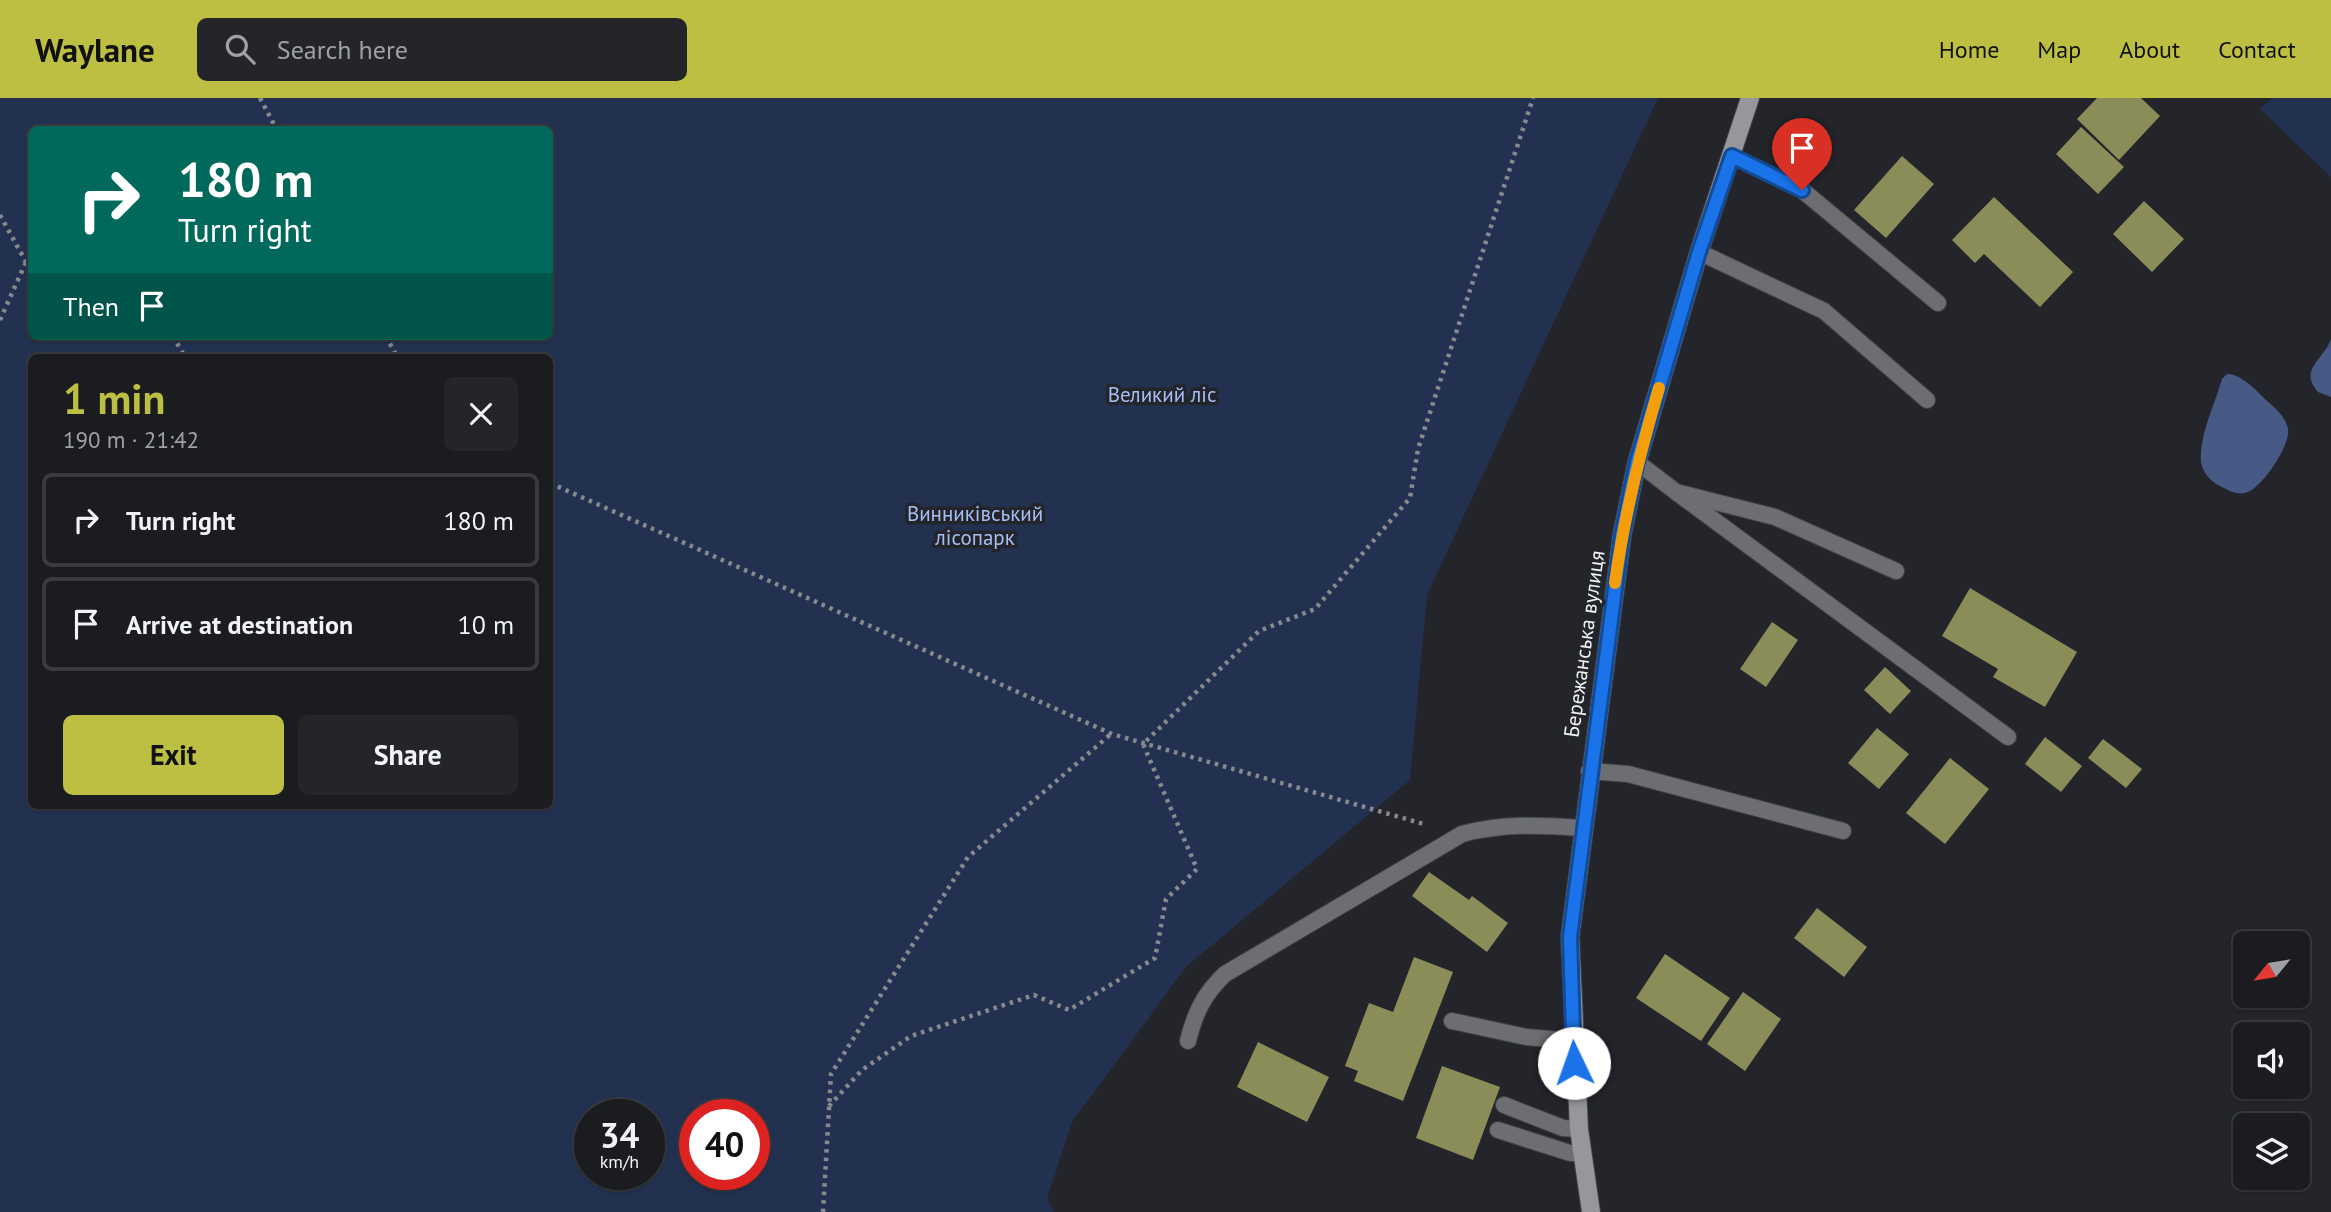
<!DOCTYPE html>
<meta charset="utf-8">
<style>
:root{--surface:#1a1c20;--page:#232529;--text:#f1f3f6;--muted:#9fa1a5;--line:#383a3e;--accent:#bdbf43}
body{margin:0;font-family:"PT Sans",sans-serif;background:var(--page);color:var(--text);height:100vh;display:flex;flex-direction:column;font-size:26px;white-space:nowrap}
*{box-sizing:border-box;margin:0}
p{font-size:23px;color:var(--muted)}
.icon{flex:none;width:38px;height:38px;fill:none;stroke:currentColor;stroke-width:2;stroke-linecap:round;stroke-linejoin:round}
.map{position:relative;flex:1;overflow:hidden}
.sheet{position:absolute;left:28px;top:256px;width:525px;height:455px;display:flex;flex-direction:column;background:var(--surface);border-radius:10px;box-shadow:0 2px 5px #0004,0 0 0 2px var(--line)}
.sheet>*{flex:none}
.guide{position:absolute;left:28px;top:28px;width:525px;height:214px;border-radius:10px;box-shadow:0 2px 5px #0004,0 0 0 2px var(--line);background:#00695c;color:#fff;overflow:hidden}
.needle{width:46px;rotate:240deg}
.tools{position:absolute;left:2233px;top:833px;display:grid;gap:14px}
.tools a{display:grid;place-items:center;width:77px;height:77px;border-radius:10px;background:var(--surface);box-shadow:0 2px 5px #0004,0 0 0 2px var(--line);font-size:35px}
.speed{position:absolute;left:574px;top:1001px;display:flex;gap:14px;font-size:35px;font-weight:700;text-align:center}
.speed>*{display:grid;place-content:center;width:91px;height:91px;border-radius:50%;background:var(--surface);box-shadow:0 2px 5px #0004,0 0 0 2px var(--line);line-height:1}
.speed small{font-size:18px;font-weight:400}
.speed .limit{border:10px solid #d22;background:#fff;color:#111}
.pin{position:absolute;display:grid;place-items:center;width:60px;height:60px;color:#fff;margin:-72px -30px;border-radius:50% 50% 50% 0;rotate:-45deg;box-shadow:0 0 7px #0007}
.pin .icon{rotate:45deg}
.me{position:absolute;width:77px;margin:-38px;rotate:357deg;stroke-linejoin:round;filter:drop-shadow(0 0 5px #0008)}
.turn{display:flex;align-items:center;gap:24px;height:147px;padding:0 35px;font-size:32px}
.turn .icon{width:91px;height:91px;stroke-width:2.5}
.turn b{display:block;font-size:49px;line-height:60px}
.then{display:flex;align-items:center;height:66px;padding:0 35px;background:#0003;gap:14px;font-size:26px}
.round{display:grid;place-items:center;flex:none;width:74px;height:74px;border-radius:10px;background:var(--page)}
.summary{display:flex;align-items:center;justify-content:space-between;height:119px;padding:0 35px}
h1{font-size:42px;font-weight:600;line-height:52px;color:var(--accent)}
.button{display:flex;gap:14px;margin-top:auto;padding:14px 35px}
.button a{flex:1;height:80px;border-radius:10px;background:var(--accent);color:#111;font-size:28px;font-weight:600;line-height:80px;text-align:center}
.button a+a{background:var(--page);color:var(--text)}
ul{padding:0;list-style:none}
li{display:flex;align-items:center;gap:21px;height:94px;margin:0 14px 10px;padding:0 21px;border:4px solid var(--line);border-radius:10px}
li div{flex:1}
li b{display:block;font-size:26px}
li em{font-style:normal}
header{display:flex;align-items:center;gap:42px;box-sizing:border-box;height:98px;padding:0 35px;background:var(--accent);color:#111}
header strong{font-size:33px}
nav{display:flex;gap:38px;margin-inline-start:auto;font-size:24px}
.search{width:490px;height:63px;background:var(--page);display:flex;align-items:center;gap:18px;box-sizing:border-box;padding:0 24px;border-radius:10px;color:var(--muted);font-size:26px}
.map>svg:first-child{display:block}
.green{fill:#233151;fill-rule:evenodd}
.water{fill:#475a85}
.building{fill:#8b8d58}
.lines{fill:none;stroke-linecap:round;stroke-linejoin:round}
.lane-casing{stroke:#404247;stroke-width:18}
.secondary-casing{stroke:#404247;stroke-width:20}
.path{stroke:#87898e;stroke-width:4.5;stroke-dasharray:3.5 5;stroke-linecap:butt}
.lane{stroke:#6d6e71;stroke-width:16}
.secondary{stroke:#95979c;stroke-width:18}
.route-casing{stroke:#114b97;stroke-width:18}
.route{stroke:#1a73e8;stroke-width:12}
.slow{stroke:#f59e0b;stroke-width:12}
.labels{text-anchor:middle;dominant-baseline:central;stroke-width:7;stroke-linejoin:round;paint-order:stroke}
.park-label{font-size:21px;fill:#a5bff6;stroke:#23252b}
.street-label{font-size:21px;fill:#f0f2f5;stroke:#23252b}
</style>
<header>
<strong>Waylane</strong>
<div class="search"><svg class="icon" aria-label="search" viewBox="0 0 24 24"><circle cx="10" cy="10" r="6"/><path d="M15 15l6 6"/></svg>Search here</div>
<nav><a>Home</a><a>Map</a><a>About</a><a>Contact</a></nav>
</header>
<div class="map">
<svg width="2331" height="1114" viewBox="0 0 2331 1114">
<rect width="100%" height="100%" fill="#23252b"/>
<path class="green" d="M0,0H1658L1427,497L1410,682L1186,869L1072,1024L1047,1101L1054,1114H0ZM32,32H550V238H32ZM32,259H550V707H32ZM590,1017H649V1076H590ZM695,1017H754V1076H695Z
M2272,0H2331V79L2260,11Z"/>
<path class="water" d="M2331,241V299L2318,294C2298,271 2324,262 2331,241Z
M2227,276C2240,275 2257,293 2266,302C2275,310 2286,319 2288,331C2291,347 2261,392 2245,395C2236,397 2228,392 2220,388C2210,383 2203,375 2201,364C2199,338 2215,306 2222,281Z"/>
<path class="building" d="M2097,0H2141L2160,18L2119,62L2077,21Z
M2081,29L2124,69L2098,96L2056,56Z
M1902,58L1934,86L1886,140L1854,112Z
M1994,99L2073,174L2040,209L1984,156L1975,165L1952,142Z
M2144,103L2184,141L2152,174L2113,136Z
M1970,490L2077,554L2045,609L1993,579L1998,571L1942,538Z
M1772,524L1798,542L1766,589L1740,571Z
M1885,569L1911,593L1890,616L1864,592Z
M1877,630L1909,656L1879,691L1848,665Z
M2045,639L2082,668L2061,694L2025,666Z
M2103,641L2142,671L2126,690L2088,660Z
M1950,660L1989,691L1945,746L1906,715Z
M1429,774L1469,802L1472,798L1508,825L1487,854L1412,798Z
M1817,810L1867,849L1844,879L1794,840Z
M1665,856L1730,900L1701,943L1636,900Z
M1414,859L1453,874L1403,1003L1354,983L1358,973L1345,968L1369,905L1393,914Z
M1743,894L1781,921L1745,973L1707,946Z
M1258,944L1329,979L1307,1024L1237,989Z
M1442,968L1500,989L1473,1062L1416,1040Z"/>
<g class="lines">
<defs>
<path id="lane" d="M1732,58L1802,92L1938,205
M1699,154L1824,213L1927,302
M1637,364L1676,394L1775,419L1896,473
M1676,394L2008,639
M1589,673L1628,676L1843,733
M1452,923L1526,939L1573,943
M1188,943C1195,915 1203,897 1225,876L1462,736C1503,725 1540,727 1582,730
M1504,1007L1563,1030L1579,1031
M1498,1032L1570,1055H1581"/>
<path id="secondary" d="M1591,1114L1579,1031L1570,839L1622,437L1637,364L1699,154L1750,0"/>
</defs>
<use href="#lane" class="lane-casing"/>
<use href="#secondary" class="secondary-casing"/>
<path class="path" d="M260,0L277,32
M0,117L26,164
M0,222L26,164L32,162
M173,238L185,259
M386,238L397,259
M550,385L1112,636L1427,727
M829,1008L862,972L911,938L1034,897L1069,912L1155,860L1166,801L1197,771L1143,646L1259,533L1315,511L1410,400L1418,351L1533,0
M823,1114L831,976L968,759L1111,636"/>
<use href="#lane" class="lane"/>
<use href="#secondary" class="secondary"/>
</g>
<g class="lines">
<defs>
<path id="route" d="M1574,965L1570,839L1622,437L1637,364L1699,154L1732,58L1802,92"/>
</defs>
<use href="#route" class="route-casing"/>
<use href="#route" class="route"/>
<path class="slow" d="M1615,485C1624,418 1640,354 1659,290"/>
</g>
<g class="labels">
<g class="park-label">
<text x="1162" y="296">Великий ліс</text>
<text x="975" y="415">Винниківський<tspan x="975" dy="24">лісопарк</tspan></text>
</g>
<g class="street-label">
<text transform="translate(1584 546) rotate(-82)">Бережанська вулиця</text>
</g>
</g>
</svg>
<div class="tools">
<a><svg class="needle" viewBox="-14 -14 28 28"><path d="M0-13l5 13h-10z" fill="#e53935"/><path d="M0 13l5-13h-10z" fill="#9fa1a5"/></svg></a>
<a><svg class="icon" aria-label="sound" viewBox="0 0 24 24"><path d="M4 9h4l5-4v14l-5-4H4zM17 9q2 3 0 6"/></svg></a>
<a><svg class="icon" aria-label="layers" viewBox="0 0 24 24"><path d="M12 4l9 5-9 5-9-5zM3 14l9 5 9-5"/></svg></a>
</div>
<div class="speed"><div>34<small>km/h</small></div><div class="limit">40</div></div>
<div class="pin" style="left:1802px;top:92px;background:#d93025"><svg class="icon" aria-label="arrive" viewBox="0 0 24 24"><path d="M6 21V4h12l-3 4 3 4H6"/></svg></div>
<svg class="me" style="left:1574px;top:965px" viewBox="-20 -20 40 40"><circle r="19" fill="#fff"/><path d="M0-13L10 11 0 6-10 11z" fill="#1a73e8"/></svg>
<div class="guide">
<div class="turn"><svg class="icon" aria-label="right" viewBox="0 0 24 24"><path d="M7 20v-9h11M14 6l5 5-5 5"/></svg><div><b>180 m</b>Turn right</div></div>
<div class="then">Then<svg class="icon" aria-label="arrive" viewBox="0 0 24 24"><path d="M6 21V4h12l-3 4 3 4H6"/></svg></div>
</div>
<section class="sheet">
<div class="summary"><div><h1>1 min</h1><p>190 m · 21:42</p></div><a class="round"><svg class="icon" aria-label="close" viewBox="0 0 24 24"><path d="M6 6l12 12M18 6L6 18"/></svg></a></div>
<ul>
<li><svg class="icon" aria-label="right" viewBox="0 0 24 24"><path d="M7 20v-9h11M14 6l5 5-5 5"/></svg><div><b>Turn right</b></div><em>180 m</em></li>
<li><svg class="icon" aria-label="arrive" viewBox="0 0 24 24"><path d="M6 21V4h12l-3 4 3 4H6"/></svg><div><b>Arrive at destination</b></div><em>10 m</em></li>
</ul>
<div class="button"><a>Exit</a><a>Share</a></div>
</section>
</div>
